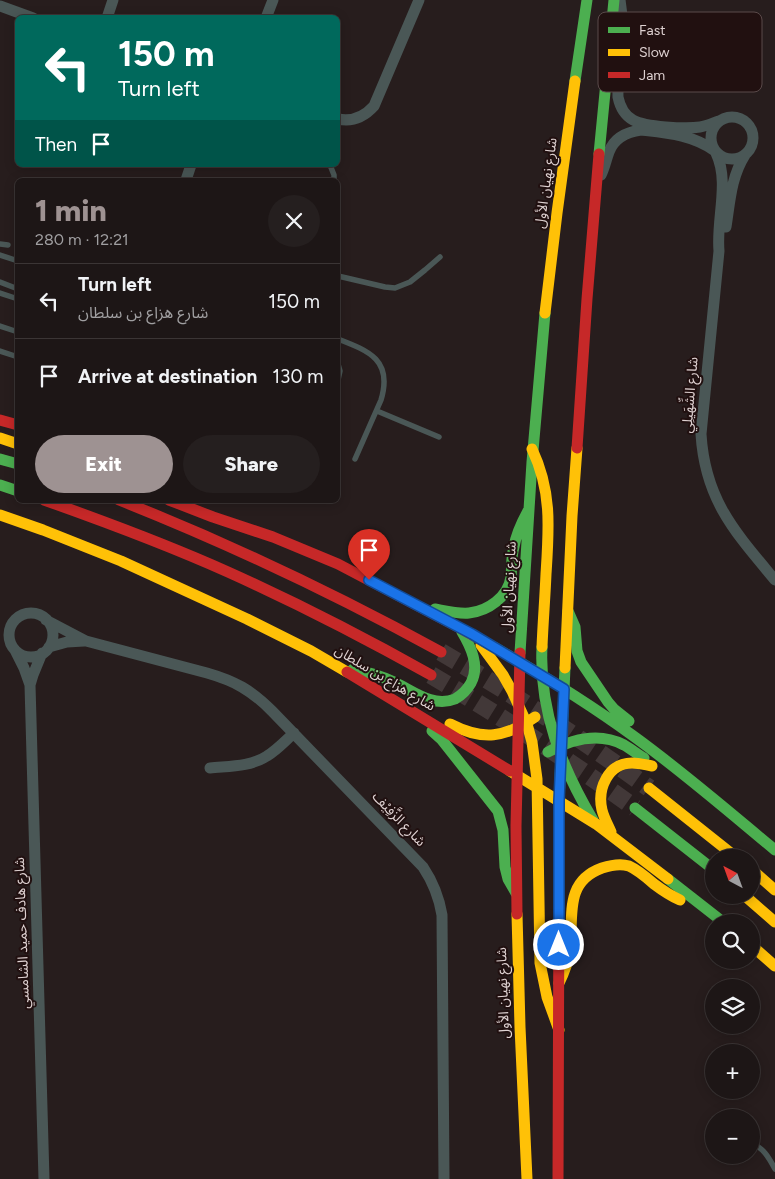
<!DOCTYPE html>
<meta charset="utf-8">
<style>
:root{--surface:#1d1616;--page:#251f1f;--text:#f1f3f6;--muted:#a09fa1;--line:#3b3535;--accent:#9e9292}
body{margin:0;font-family:Figtree,"Noto Sans Arabic",sans-serif;background:var(--page);color:var(--text);height:100vh;display:flex;flex-direction:column;font-size:19px;white-space:nowrap}
*{box-sizing:border-box;margin:0}
p{font-size:16px;color:var(--muted)}
.icon{flex:none;width:28px;height:28px;fill:none;stroke:currentColor;stroke-width:2;stroke-linecap:round;stroke-linejoin:round}
.map{position:relative;flex:1;overflow:hidden}
.side{position:absolute;left:15px;top:178px;width:325px;height:325px;display:flex;flex-direction:column;background:var(--surface);border-radius:8px;box-shadow:0 2px 12px #0003,0 0 0 1px var(--line)}
.side>*{flex:none}
.top-card{position:absolute;left:15px;top:15px;width:325px;height:152px;border-radius:8px;box-shadow:0 2px 12px #0003,0 0 0 1px var(--line);background:#00695c;color:#fff;overflow:hidden}
.needle{width:32px;rotate:319deg}
.fabs{position:absolute;left:705px;top:849px;display:grid;gap:10px}
.fabs a{display:grid;place-items:center;width:55px;height:55px;border-radius:50%;background:var(--surface);box-shadow:0 2px 12px #0003,0 0 0 1px var(--line);font-size:25px}
.pin{position:absolute;display:grid;place-items:center;width:42px;height:42px;color:#fff;margin:-51px -21px;border-radius:50% 50% 50% 0;rotate:-45deg;box-shadow:0 0 5px #0007}
.pin .icon{rotate:45deg}
.me{position:absolute;width:55px;margin:-28px;rotate:0deg;stroke-linejoin:round;filter:drop-shadow(0 0 4px #0008)}
.turn{display:flex;align-items:center;gap:18px;height:105px;padding:0 20px;font-size:22px}
.turn .icon{width:65px;height:65px;stroke-width:2.5}
.turn b{display:block;font-size:35px;line-height:42px}
.then{display:flex;align-items:center;height:48px;padding:0 20px;background:#0003;gap:10px;font-size:19px}
.round{display:grid;place-items:center;flex:none;width:52px;height:52px;border-radius:26px;background:var(--page)}
.head{display:flex;align-items:center;justify-content:space-between;height:85px;padding:0 20px}
h1{font-size:30px;font-weight:800;line-height:38px;color:var(--accent)}
.action{display:flex;gap:10px;margin-top:auto;padding:10px 20px}
.action a{flex:1;height:58px;border-radius:30px;background:var(--accent);color:#fff;font-size:20px;font-weight:800;line-height:58px;text-align:center}
.action a+a{background:var(--page);color:var(--text)}
ul{padding:0;list-style:none}
li{display:flex;align-items:center;gap:15px;height:75px;padding:0 20px;border-top:1px solid var(--line)}
li div{flex:1}
li b{display:block;font-size:19px}
li em{font-style:normal}
.map>svg:first-child{display:block}
.lines{fill:none;stroke-linecap:round;stroke-linejoin:round}
.primary-tunnel{stroke:#423838;stroke-width:18;stroke-dasharray:18 9;stroke-linecap:butt}
.lane{stroke:#4a5756;stroke-width:5.5}
.street{stroke:#4a5756;stroke-width:11}
.fast{stroke:#4caf50;stroke-width:11}
.slow{stroke:#ffc107;stroke-width:11}
.jam{stroke:#c62828;stroke-width:11}
.route-casing{stroke:#114b97;stroke-width:12}
.route{stroke:#1a73e8;stroke-width:9}
.labels{text-anchor:middle;dominant-baseline:central;stroke-width:4;stroke-linejoin:round;paint-order:stroke}
.street-label{font-size:14px;fill:#ded1d1;stroke:#211010}
.key{fill:#211010;stroke:#5a4a4a;stroke-width:1}
.key-label{font-size:14px;fill:#ded1d1}
</style>
<div class="map">
<svg width="775" height="1179" viewBox="0 0 775 1179">
<rect width="100%" height="100%" fill="#271d1d"/>
<g class="lines">
<path class="primary-tunnel" d="M441,652C513,694 582,739 649,788
M431,675C501,716 568,760 635,808"/>
<path class="lane" d="M330,165L334,175V180
M0,244L8,245
M0,255L18,261
M338,276L385,287L395,288L410,282L425,270L440,257
M0,282L18,289
M0,293L18,299
M0,326L18,332
M338,339C369,351 393,360 381,400L355,459
M0,351L18,357
M338,364L340,371L338,380
M377,411L439,437
M751,1143C764,1148 769,1158 775,1169"/>
<path class="street" d="M620,0C626,32 617,65 618,97C620,107 624,115 633,120C645,127 686,129 700,127C707,126 713,123 719,121
M0,6L33,18
M107,18L113,0
M266,18L273,0
M711 138a21 21 0 1 1 42 0a21 21 0 1 1-42 0Z
M338,119C352,122 364,117 374,106L419,0
M716,153C730,182 716,219 719,251L701,434C705,500 735,532 775,580
M601,175C605,167 606,160 609,152C614,138 627,132 641,130C667,133 693,135 715,151
M186,180L191,165
M726,227C730,202 731,177 745,155
M9 635a22 22 0 1 1 44 0a22 22 0 1 1-44 0Z
M46,620L86,641L207,673C235,681 251,690 272,711L423,867C433,882 439,897 442,915L444,1179
M49,647L67,642L84,641
M15,650L24,668L30,685L44,1179
M30,685L33,675L42,653
M210,768C229,766 250,767 267,756C277,750 285,741 294,733"/>
<path class="fast" d="M575,81L587,0
M599,154L614,0
M0,459L18,464
M0,485L18,491
M435,609C446,611 458,614 469,613C488,611 508,597 511,577C512,567 511,557 514,547C516,534 522,522 528,511
M568,611L575,627L577,651L581,662L608,702L614,709L629,721
M494,647C541,674 588,703 632,735C682,771 728,811 775,850
M542,647C539,710 561,766 593,820
M520,653L532,462L545,313
M353,669C367,672 381,676 394,682C413,691 433,708 455,699C462,695 467,690 471,683C480,666 471,647 462,632
M432,731L442,740L498,811L503,830L505,867L508,879L516,893
M548,752C572,739 599,732 624,745C631,749 637,754 644,758
M635,808L714,870
M668,879L723,922
M559,881V801L565,668"/>
<path class="slow" d="M545,313L557,213L575,81
M0,438L18,444
M532,449C552,491 549,528 546,574C545,598 543,622 542,647
M0,515L43,530L121,561L247,619L311,651L347,672
M481,645L503,675L512,691L527,724L532,742L537,779L540,963L547,997L559,1030
M565,668L572,516L577,448
M450,724C483,741 505,738 535,717
M510,771L596,824L668,879
M649,788L737,858
M611,832C608,825 604,818 602,810C597,789 608,763 632,763C639,763 646,765 652,766
M751,869L775,890
M744,895L775,922
M517,914L520,1027L527,1179
M751,945L775,966
M559,983C564,973 568,962 570,950C574,918 563,882 602,868C611,865 620,863 629,866C638,870 646,877 654,884C662,890 671,896 680,900"/>
<path class="jam" d="M0,420L18,425
M577,448L587,299L599,154
M44,500C106,522 168,545 228,572C297,603 365,638 431,675
M119,500C230,544 337,595 441,652
M169,500L213,517L273,537L338,564L458,627L494,647
M347,672L510,771
M517,914L516,826L520,653
M558,1179L559,881"/>
</g>
<g class="lines">
<defs>
<path id="route" d="M369,580L472,634L564,689L559,801V945"/>
</defs>
<use href="#route" class="route-casing"/>
<use href="#route" class="route"/>
</g>
<g class="labels">
<g class="street-label">
<text transform="translate(546 183) rotate(-82)">شارع نهيان الأول</text>
<text transform="translate(690 395) rotate(-85)">شارع الشِّهَيلِي</text>
<text transform="translate(509 587) rotate(-87)">شارع نهيان الأول</text>
<text transform="translate(385 678) rotate(31)">شارع هزاع بن سلطان</text>
<text transform="translate(399 819) rotate(46)">شارع الزَّفِيْف</text>
<text transform="translate(22 933) rotate(-92)">شارع هادف حميد الشامسي</text>
<text transform="translate(503 993) rotate(-92)">شارع نهيان الأول</text>
</g>
</g>
<rect x="598" y="12" width="164" height="80" rx="8" class="key"/>
<rect x="608" y="27" width="22" height="6" fill="#4caf50"/>
<rect x="608" y="49" width="22" height="7" fill="#ffc107"/>
<rect x="608" y="72" width="22" height="6" fill="#c62828"/>
<g class="key-label">
<text x="639" y="35">Fast</text>
<text x="639" y="57">Slow</text>
<text x="639" y="80">Jam</text>
</g>
</svg>
<div class="fabs">
<a><svg class="needle" viewBox="-14 -14 28 28"><path d="M0-13l5 13h-10z" fill="#e53935"/><path d="M0 13l5-13h-10z" fill="#a09fa1"/></svg></a>
<a><svg class="icon" aria-label="search" viewBox="0 0 24 24"><circle cx="10" cy="10" r="6"/><path d="M15 15l6 6"/></svg></a>
<a><svg class="icon" aria-label="layers" viewBox="0 0 24 24"><path d="M12 4l9 5-9 5-9-5zM3 14l9 5 9-5"/></svg></a>
<a>+</a>
<a>−</a>
</div>
<div class="pin" style="left:369px;top:580px;background:#d93025"><svg class="icon" aria-label="arrive" viewBox="0 0 24 24"><path d="M6 21V4h12l-3 4 3 4H6"/></svg></div>
<svg class="me" style="left:559px;top:945px" viewBox="-20 -20 40 40"><circle r="17" fill="#1a73e8" stroke="#fff" stroke-width="3"/><path d="M0-11L8 9 0 5-8 9z" fill="#fff"/></svg>
<div class="top-card">
<div class="turn"><svg class="icon" aria-label="left" viewBox="0 0 24 24"><path d="M17 20v-9H6M10 6l-5 5 5 5"/></svg><div><b>150 m</b>Turn left</div></div>
<div class="then">Then<svg class="icon" aria-label="arrive" viewBox="0 0 24 24"><path d="M6 21V4h12l-3 4 3 4H6"/></svg></div>
</div>
<section class="side">
<div class="head"><div><h1>1 min</h1><p>280 m · 12:21</p></div><a class="round"><svg class="icon" aria-label="close" viewBox="0 0 24 24"><path d="M6 6l12 12M18 6L6 18"/></svg></a></div>
<ul>
<li><svg class="icon" aria-label="left" viewBox="0 0 24 24"><path d="M17 20v-9H6M10 6l-5 5 5 5"/></svg><div><b>Turn left</b><p>شارع هزاع بن سلطان</p></div><em>150 m</em></li>
<li><svg class="icon" aria-label="arrive" viewBox="0 0 24 24"><path d="M6 21V4h12l-3 4 3 4H6"/></svg><div><b>Arrive at destination</b></div><em>130 m</em></li>
</ul>
<div class="action"><a>Exit</a><a>Share</a></div>
</section>
</div>
